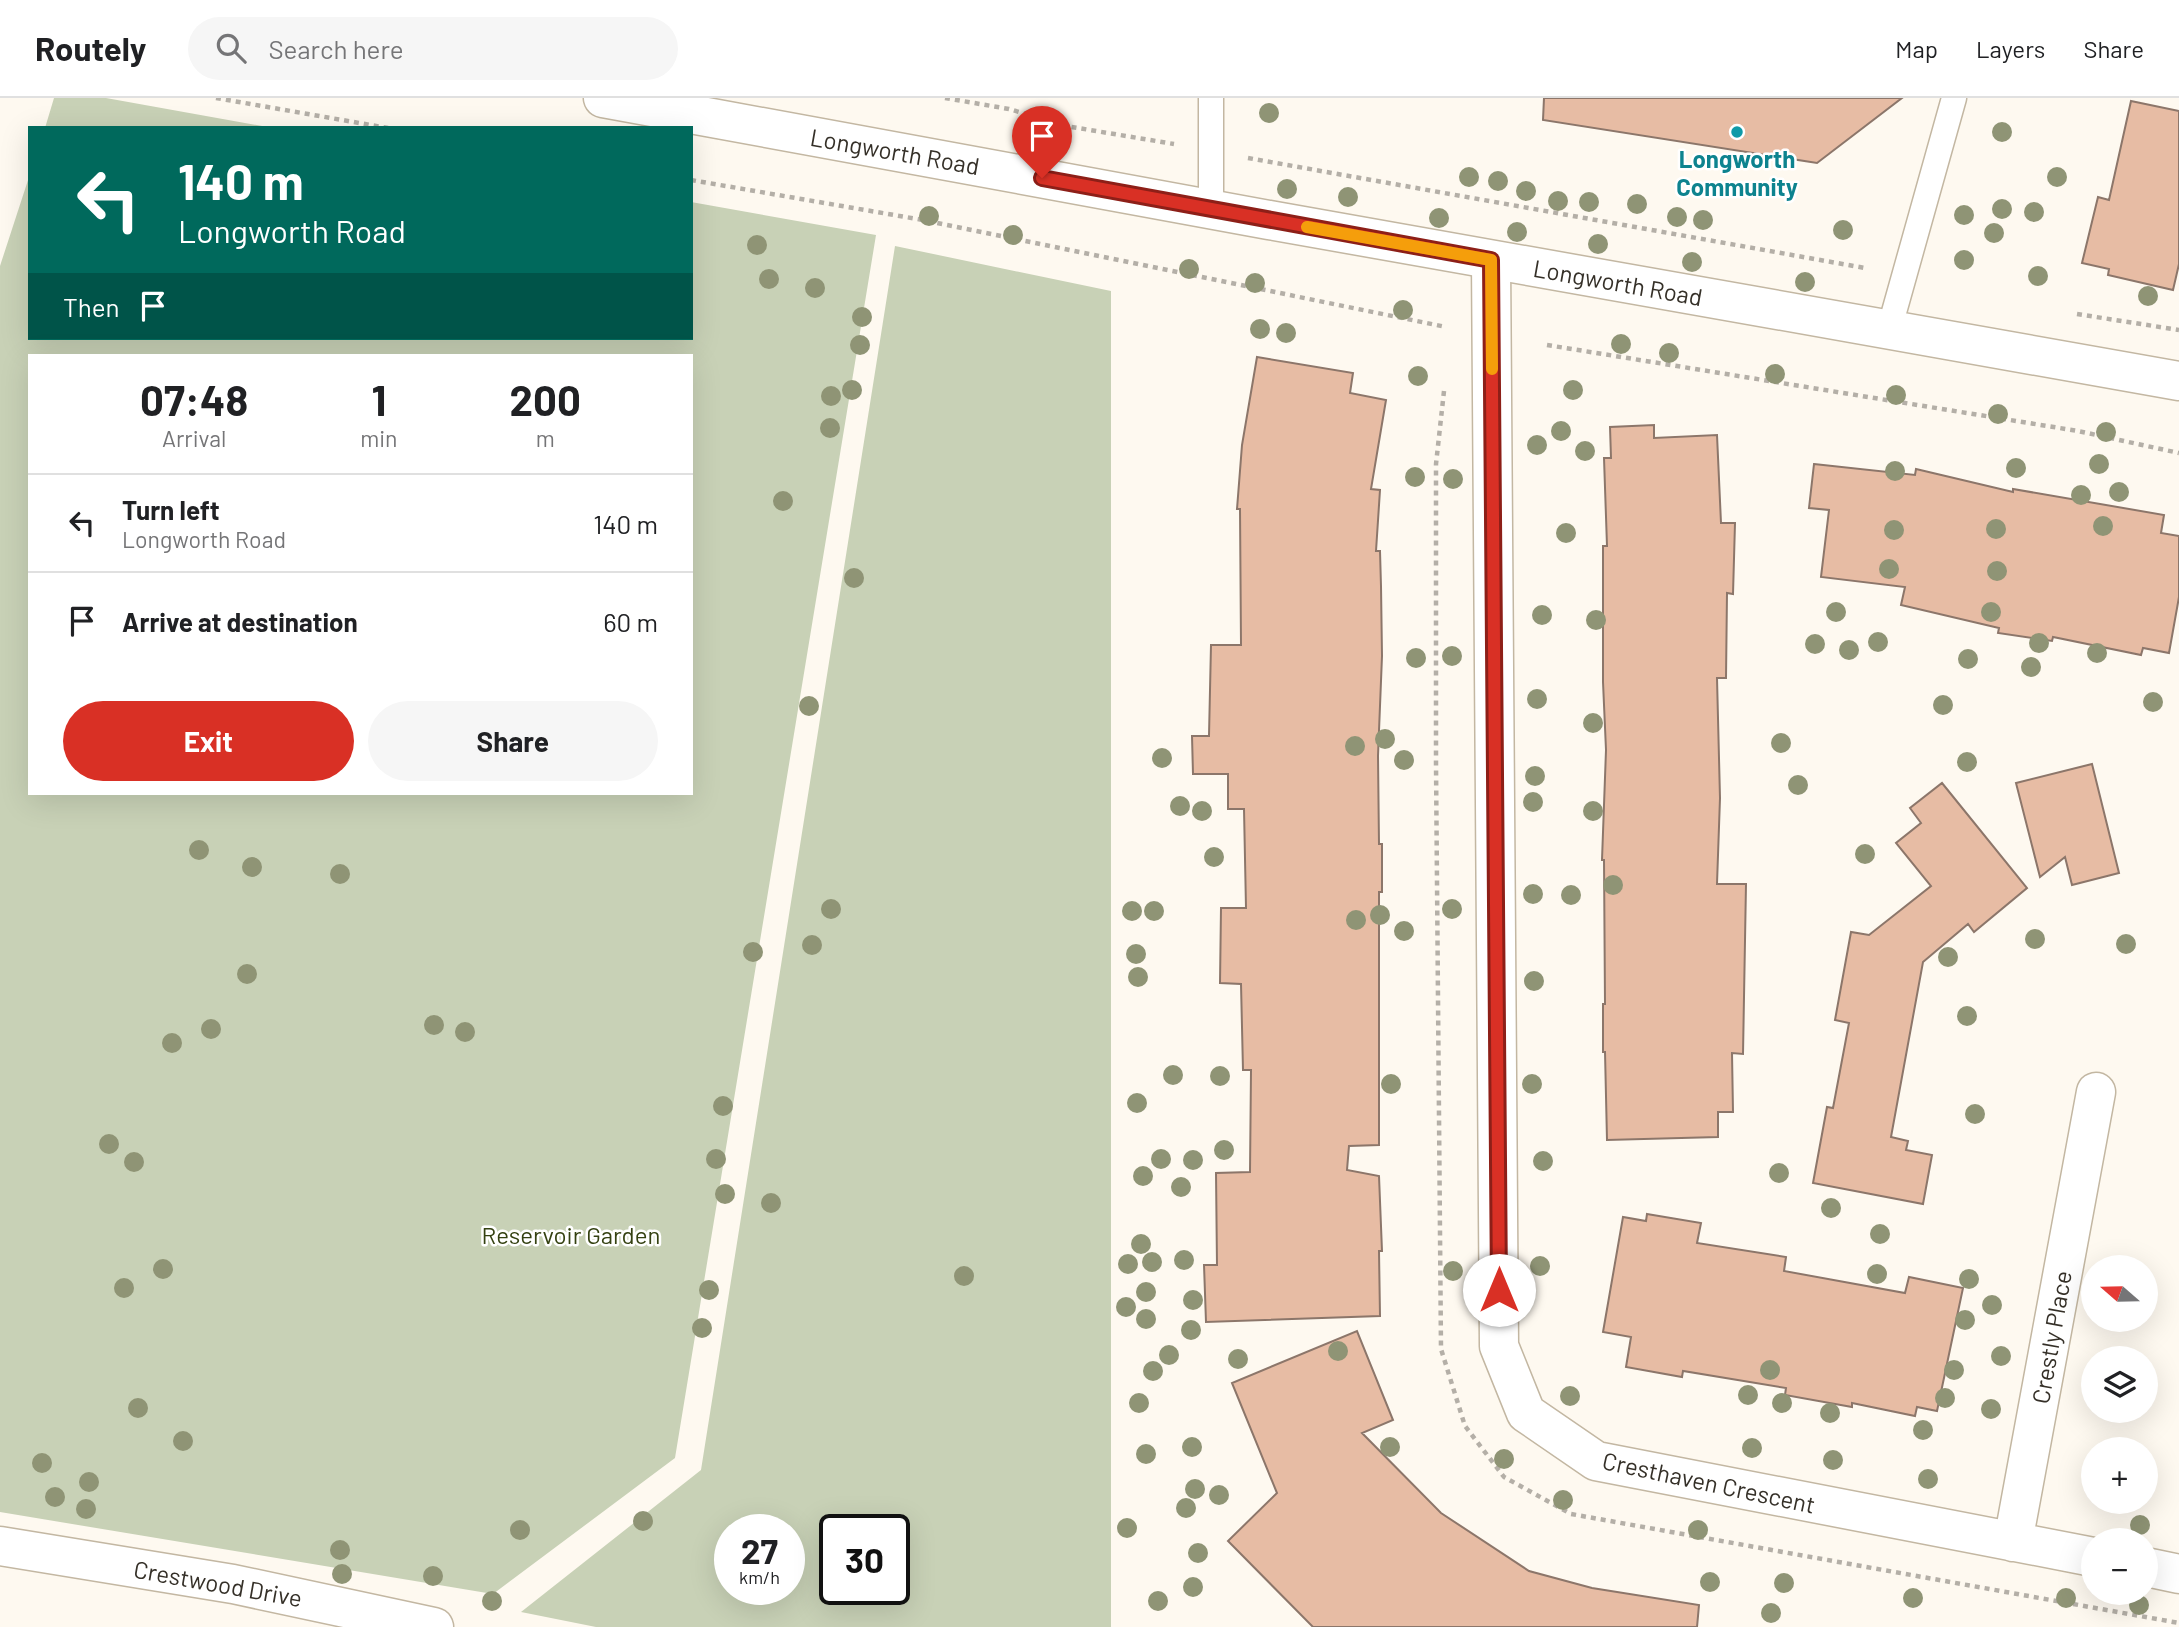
<!DOCTYPE html>
<meta charset="utf-8">
<style>
:root{--surface:#fff;--page:#f6f6f6;--text:#202124;--muted:#757577;--line:#e0e0e0;--accent:#d93025}
body{margin:0;font-family:Barlow,sans-serif;background:var(--page);color:var(--text);height:100vh;display:flex;flex-direction:column;font-size:26px;white-space:nowrap}
*{box-sizing:border-box;margin:0}
p{font-size:23px;color:var(--muted)}
.icon{flex:none;width:38px;height:38px;fill:none;stroke:currentColor;stroke-width:2;stroke-linecap:round;stroke-linejoin:round}
.map{position:relative;flex:1;overflow:hidden}
.side{position:absolute;left:28px;top:256px;width:665px;height:441px;display:flex;flex-direction:column;background:var(--surface);border-radius:0px;box-shadow:0 7px 28px #0002}
.side>*{flex:none}
.guide{position:absolute;left:28px;top:28px;width:665px;height:214px;border-radius:0px;box-shadow:0 7px 28px #0002;background:#00695c;color:#fff;overflow:hidden}
.needle{width:46px;rotate:290deg}
.tools{position:absolute;left:2081px;top:1157px;display:grid;gap:14px}
.tools a{display:grid;place-items:center;width:77px;height:77px;border-radius:50%;background:var(--surface);box-shadow:0 7px 28px #0002;font-size:35px}
.speed{position:absolute;left:714px;top:1416px;display:flex;gap:14px;font-size:35px;font-weight:700;text-align:center}
.speed>*{display:grid;place-content:center;width:91px;height:91px;border-radius:50%;background:var(--surface);box-shadow:0 7px 28px #0002;line-height:1}
.speed small{font-size:18px;font-weight:400}
.speed .limit{border:4px solid #111;border-radius:10px;background:#fff;color:#111}
.pin{position:absolute;display:grid;place-items:center;width:60px;height:60px;color:#fff;margin:-72px -30px;border-radius:50% 50% 50% 0;rotate:-45deg;box-shadow:0 0 7px #0007}
.pin .icon{rotate:45deg}
.me{position:absolute;width:77px;margin:-38px;rotate:0deg;stroke-linejoin:round;filter:drop-shadow(0 0 5px #0008)}
.turn{display:flex;align-items:center;gap:24px;height:147px;padding:0 35px;font-size:32px}
.turn .icon{width:91px;height:91px;stroke-width:2.5}
.turn b{display:block;font-size:49px;line-height:60px}
.then{display:flex;align-items:center;height:66px;padding:0 35px;background:#0003;gap:14px;font-size:26px}
.eta{display:flex;justify-content:space-evenly;align-items:center;height:119px;text-align:center}
.eta b{font-size:42px;font-weight:700;line-height:49px}
.primary-button{display:flex;gap:14px;margin-top:auto;padding:14px 35px}
.primary-button a{flex:1;height:80px;border-radius:42px;background:var(--accent);color:#fff;font-size:28px;font-weight:700;line-height:80px;text-align:center}
.primary-button a+a{background:var(--page);color:var(--text)}
ul{padding:0;list-style:none}
li{display:flex;align-items:center;gap:21px;height:98px;padding:0 35px;border-top:2px solid var(--line)}
li div{flex:1}
li b{display:block;font-size:26px}
li em{font-style:normal}
header{display:flex;align-items:center;gap:42px;box-sizing:border-box;height:98px;padding:0 35px;background:var(--surface);border-bottom:2px solid var(--line)}
header strong{font-size:33px}
nav{display:flex;gap:38px;margin-inline-start:auto;font-size:24px}
.search{width:490px;height:63px;background:var(--page);display:flex;align-items:center;gap:18px;box-sizing:border-box;padding:0 24px;border-radius:38px;color:var(--muted);font-size:26px}
.map>svg:first-child{display:block}
.green{fill:#c8d1b6;fill-rule:evenodd}
.building{fill:#e7bca4;stroke:#8c766a;stroke-width:2}
.lines{fill:none;stroke-linecap:round;stroke-linejoin:round}
.service-casing{stroke:#c3b7a2;stroke-width:27}
.minor-casing{stroke:#c3b7a2;stroke-width:41}
.tertiary-casing{stroke:#c3b7a2;stroke-width:41}
.path{stroke:#b4afa7;stroke-width:4.5;stroke-dasharray:5 5;stroke-linecap:butt}
.service{stroke:#fff;stroke-width:24}
.minor{stroke:#fff;stroke-width:38}
.tertiary{stroke:#fff;stroke-width:38}
.tree{fill:#8f9475}
.route-casing{stroke:#8d1f18;stroke-width:18}
.route{stroke:#d93025;stroke-width:12}
.slow{stroke:#f59e0b;stroke-width:12}
.culture-dot{fill:#0f9aa8;stroke:#fff;stroke-width:2.5}
.labels{text-anchor:middle;dominant-baseline:central;stroke-width:5;stroke-linejoin:round;paint-order:stroke}
.street-label{font-size:24px;fill:#353028;stroke:#fff}
.culture-label{font-size:24px;font-weight:bold;fill:#0d838f;stroke:#fff}
.park-label{font-size:24px;fill:#344111;stroke:#fff}
</style>
<header>
<strong>Routely</strong>
<div class="search"><svg class="icon" aria-label="search" viewBox="0 0 24 24"><circle cx="10" cy="10" r="6"/><path d="M15 15l6 6"/></svg>Search here</div>
<nav><a>Map</a><a>Layers</a><a>Share</a></nav>
</header>
<div class="map">
<svg width="2179" height="1529" viewBox="0 0 2179 1529">
<rect width="100%" height="100%" fill="#fef9f0"/>
<path class="green" d="M54,0H106L273,30H45Z
M30,76V240H691V104L876,137L675,1360L493,1496L0,1414V168ZM30,257H691V695H30Z
M895,148L1111,193V1529H596L521,1514L701,1372ZM730,1432H789V1491H730ZM835,1432H894V1491H835Z"/>
<path class="building" d="M1544,0H1902L1817,65L1543,22Z
M2131,3L2179,13V166L2173,192L2108,177L2109,171L2082,165L2098,99L2109,102Z
M1257,259L1353,275L1350,295L1386,302L1371,391L1380,392L1376,453H1380L1381,488L1382,558L1378,658L1379,746H1382V794H1379V1047L1349,1048L1347,1072L1379,1078L1382,1153H1379L1380,1218L1206,1224L1204,1167H1217L1216,1075L1250,1074L1251,972H1243L1241,886L1220,885L1221,810H1246L1244,711H1228V676H1193L1192,638H1209L1211,547H1241L1240,411H1237L1242,347Z
M1654,327V340L1717,337L1721,425H1735L1733,496L1727,495L1726,580H1717L1720,700L1717,786H1746L1743,956L1732,955L1733,1014H1718V1039L1607,1042L1605,954H1603V906H1605L1604,762H1602L1606,652L1603,584V448H1607L1604,360H1611L1610,329Z
M1814,366L1915,377L1916,371L2013,394V391L2164,417L2161,435L2179,438V499L2169,555L2143,550L2141,557L2053,539L2052,543L1998,535L1999,530L1901,507L1905,489L1821,479L1829,412L1809,410Z
M2092,666L2119,775L2072,787L2065,759L2040,779L2016,685Z
M1942,685L2027,790L1974,834L1968,826L1923,864L1891,1039L1908,1043L1906,1052L1932,1057L1923,1106L1813,1085L1827,1009L1833,1010L1849,925L1835,922L1851,834L1869,837L1931,788L1896,745L1921,725L1910,710Z
M1647,1116L1701,1125L1697,1145L1786,1159L1784,1173L1905,1195L1909,1179L1963,1190L1937,1313L1917,1309L1915,1318L1852,1305V1309L1785,1297L1786,1290L1683,1273L1682,1279L1626,1269L1631,1239L1603,1234L1623,1119L1646,1123Z
M1357,1233L1393,1322L1362,1335L1441,1415L1529,1473L1592,1490L1699,1507L1697,1529H1313L1228,1443L1277,1395L1232,1285Z"/>
<g class="lines">
<defs>
<path id="service" d="M1211,111V0
M1889,232L1954,0"/>
<path id="minor" d="M1491,162L1499,1248L1526,1315L1596,1363L2093,1459
M2013,1444L2096,994
M0,1448L233,1486L434,1529
M2146,1469L2179,1476"/>
<path id="tertiary" d="M603,0L1269,122L2179,283"/>
</defs>
<use href="#service" class="service-casing"/>
<use href="#minor" class="minor-casing"/>
<use href="#tertiary" class="tertiary-casing"/>
<path class="path" d="M216,0L388,30
M945,0L1009,11L1066,28L1174,46
M1248,60L1865,170
M691,82L923,122L1446,229
M2077,216L2179,232
M1547,247L2078,333L2179,355
M1444,293L1436,366V666L1441,1251L1465,1328L1504,1379L1571,1416L2179,1525"/>
<use href="#service" class="service"/>
<use href="#minor" class="minor"/>
<use href="#tertiary" class="tertiary"/>
</g>
<g class="tree">
<circle cx="1269" cy="15" r="10"/>
<circle cx="2002" cy="34" r="10"/>
<circle cx="1469" cy="79" r="10"/>
<circle cx="2057" cy="79" r="10"/>
<circle cx="1498" cy="83" r="10"/>
<circle cx="1287" cy="91" r="10"/>
<circle cx="1526" cy="93" r="10"/>
<circle cx="1348" cy="99" r="10"/>
<circle cx="1558" cy="103" r="10"/>
<circle cx="1589" cy="104" r="10"/>
<circle cx="1637" cy="106" r="10"/>
<circle cx="2002" cy="111" r="10"/>
<circle cx="2034" cy="114" r="10"/>
<circle cx="1964" cy="117" r="10"/>
<circle cx="929" cy="118" r="10"/>
<circle cx="1677" cy="119" r="10"/>
<circle cx="1439" cy="120" r="10"/>
<circle cx="1703" cy="122" r="10"/>
<circle cx="1843" cy="132" r="10"/>
<circle cx="1517" cy="134" r="10"/>
<circle cx="1994" cy="135" r="10"/>
<circle cx="1013" cy="137" r="10"/>
<circle cx="1598" cy="146" r="10"/>
<circle cx="757" cy="147" r="10"/>
<circle cx="1964" cy="162" r="10"/>
<circle cx="1692" cy="164" r="10"/>
<circle cx="1189" cy="171" r="10"/>
<circle cx="2038" cy="178" r="10"/>
<circle cx="769" cy="181" r="10"/>
<circle cx="1805" cy="184" r="10"/>
<circle cx="1255" cy="185" r="10"/>
<circle cx="815" cy="190" r="10"/>
<circle cx="2148" cy="198" r="10"/>
<circle cx="1403" cy="212" r="10"/>
<circle cx="862" cy="219" r="10"/>
<circle cx="1260" cy="231" r="10"/>
<circle cx="1286" cy="235" r="10"/>
<circle cx="1621" cy="246" r="10"/>
<circle cx="860" cy="247" r="10"/>
<circle cx="1669" cy="255" r="10"/>
<circle cx="1775" cy="276" r="10"/>
<circle cx="1418" cy="278" r="10"/>
<circle cx="852" cy="292" r="10"/>
<circle cx="1573" cy="292" r="10"/>
<circle cx="1896" cy="297" r="10"/>
<circle cx="831" cy="298" r="10"/>
<circle cx="1998" cy="316" r="10"/>
<circle cx="830" cy="330" r="10"/>
<circle cx="1561" cy="333" r="10"/>
<circle cx="2106" cy="334" r="10"/>
<circle cx="1537" cy="347" r="10"/>
<circle cx="1585" cy="353" r="10"/>
<circle cx="2099" cy="366" r="10"/>
<circle cx="2016" cy="370" r="10"/>
<circle cx="1895" cy="373" r="10"/>
<circle cx="1415" cy="379" r="10"/>
<circle cx="1453" cy="381" r="10"/>
<circle cx="2119" cy="394" r="10"/>
<circle cx="2081" cy="397" r="10"/>
<circle cx="783" cy="403" r="10"/>
<circle cx="2103" cy="428" r="10"/>
<circle cx="1996" cy="431" r="10"/>
<circle cx="1894" cy="432" r="10"/>
<circle cx="1566" cy="435" r="10"/>
<circle cx="1889" cy="471" r="10"/>
<circle cx="1997" cy="473" r="10"/>
<circle cx="854" cy="480" r="10"/>
<circle cx="1836" cy="514" r="10"/>
<circle cx="1991" cy="514" r="10"/>
<circle cx="1542" cy="517" r="10"/>
<circle cx="1596" cy="522" r="10"/>
<circle cx="1878" cy="544" r="10"/>
<circle cx="2039" cy="545" r="10"/>
<circle cx="1815" cy="546" r="10"/>
<circle cx="1849" cy="552" r="10"/>
<circle cx="2097" cy="555" r="10"/>
<circle cx="1452" cy="558" r="10"/>
<circle cx="1416" cy="560" r="10"/>
<circle cx="1968" cy="561" r="10"/>
<circle cx="2031" cy="569" r="10"/>
<circle cx="1537" cy="601" r="10"/>
<circle cx="2153" cy="604" r="10"/>
<circle cx="1943" cy="607" r="10"/>
<circle cx="809" cy="608" r="10"/>
<circle cx="1593" cy="625" r="10"/>
<circle cx="1385" cy="641" r="10"/>
<circle cx="1781" cy="645" r="10"/>
<circle cx="1355" cy="648" r="10"/>
<circle cx="1162" cy="660" r="10"/>
<circle cx="1404" cy="662" r="10"/>
<circle cx="1967" cy="664" r="10"/>
<circle cx="1535" cy="678" r="10"/>
<circle cx="1798" cy="687" r="10"/>
<circle cx="1533" cy="704" r="10"/>
<circle cx="1180" cy="708" r="10"/>
<circle cx="1202" cy="713" r="10"/>
<circle cx="1593" cy="713" r="10"/>
<circle cx="199" cy="752" r="10"/>
<circle cx="1865" cy="756" r="10"/>
<circle cx="1214" cy="759" r="10"/>
<circle cx="252" cy="769" r="10"/>
<circle cx="340" cy="776" r="10"/>
<circle cx="1613" cy="787" r="10"/>
<circle cx="1533" cy="796" r="10"/>
<circle cx="1571" cy="797" r="10"/>
<circle cx="831" cy="811" r="10"/>
<circle cx="1452" cy="811" r="10"/>
<circle cx="1132" cy="813" r="10"/>
<circle cx="1154" cy="813" r="10"/>
<circle cx="1380" cy="817" r="10"/>
<circle cx="1356" cy="822" r="10"/>
<circle cx="1404" cy="833" r="10"/>
<circle cx="2035" cy="841" r="10"/>
<circle cx="2126" cy="846" r="10"/>
<circle cx="812" cy="847" r="10"/>
<circle cx="753" cy="854" r="10"/>
<circle cx="1136" cy="856" r="10"/>
<circle cx="1948" cy="859" r="10"/>
<circle cx="247" cy="876" r="10"/>
<circle cx="1138" cy="879" r="10"/>
<circle cx="1534" cy="883" r="10"/>
<circle cx="1967" cy="918" r="10"/>
<circle cx="434" cy="927" r="10"/>
<circle cx="211" cy="931" r="10"/>
<circle cx="465" cy="934" r="10"/>
<circle cx="172" cy="945" r="10"/>
<circle cx="1173" cy="977" r="10"/>
<circle cx="1220" cy="978" r="10"/>
<circle cx="1391" cy="986" r="10"/>
<circle cx="1532" cy="986" r="10"/>
<circle cx="1137" cy="1005" r="10"/>
<circle cx="723" cy="1008" r="10"/>
<circle cx="1975" cy="1016" r="10"/>
<circle cx="109" cy="1046" r="10"/>
<circle cx="1224" cy="1052" r="10"/>
<circle cx="716" cy="1061" r="10"/>
<circle cx="1161" cy="1061" r="10"/>
<circle cx="1193" cy="1062" r="10"/>
<circle cx="1543" cy="1063" r="10"/>
<circle cx="134" cy="1064" r="10"/>
<circle cx="1779" cy="1075" r="10"/>
<circle cx="1143" cy="1078" r="10"/>
<circle cx="1181" cy="1089" r="10"/>
<circle cx="725" cy="1096" r="10"/>
<circle cx="771" cy="1105" r="10"/>
<circle cx="1831" cy="1110" r="10"/>
<circle cx="1880" cy="1136" r="10"/>
<circle cx="1141" cy="1146" r="10"/>
<circle cx="1184" cy="1162" r="10"/>
<circle cx="1152" cy="1164" r="10"/>
<circle cx="1128" cy="1166" r="10"/>
<circle cx="1540" cy="1168" r="10"/>
<circle cx="163" cy="1171" r="10"/>
<circle cx="1453" cy="1173" r="10"/>
<circle cx="1877" cy="1176" r="10"/>
<circle cx="964" cy="1178" r="10"/>
<circle cx="1969" cy="1181" r="10"/>
<circle cx="124" cy="1190" r="10"/>
<circle cx="709" cy="1192" r="10"/>
<circle cx="1146" cy="1194" r="10"/>
<circle cx="1193" cy="1202" r="10"/>
<circle cx="1992" cy="1207" r="10"/>
<circle cx="1126" cy="1209" r="10"/>
<circle cx="1146" cy="1221" r="10"/>
<circle cx="1965" cy="1222" r="10"/>
<circle cx="702" cy="1230" r="10"/>
<circle cx="1191" cy="1232" r="10"/>
<circle cx="1338" cy="1253" r="10"/>
<circle cx="1169" cy="1257" r="10"/>
<circle cx="2001" cy="1258" r="10"/>
<circle cx="1238" cy="1261" r="10"/>
<circle cx="1770" cy="1272" r="10"/>
<circle cx="1954" cy="1272" r="10"/>
<circle cx="1153" cy="1273" r="10"/>
<circle cx="1748" cy="1297" r="10"/>
<circle cx="1570" cy="1298" r="10"/>
<circle cx="1945" cy="1300" r="10"/>
<circle cx="1139" cy="1305" r="10"/>
<circle cx="1782" cy="1305" r="10"/>
<circle cx="138" cy="1310" r="10"/>
<circle cx="1991" cy="1311" r="10"/>
<circle cx="1830" cy="1315" r="10"/>
<circle cx="1923" cy="1332" r="10"/>
<circle cx="183" cy="1343" r="10"/>
<circle cx="1192" cy="1349" r="10"/>
<circle cx="1390" cy="1349" r="10"/>
<circle cx="1752" cy="1350" r="10"/>
<circle cx="1146" cy="1356" r="10"/>
<circle cx="1504" cy="1361" r="10"/>
<circle cx="1833" cy="1362" r="10"/>
<circle cx="42" cy="1365" r="10"/>
<circle cx="1928" cy="1381" r="10"/>
<circle cx="89" cy="1384" r="10"/>
<circle cx="1195" cy="1391" r="10"/>
<circle cx="1219" cy="1397" r="10"/>
<circle cx="55" cy="1399" r="10"/>
<circle cx="1563" cy="1402" r="10"/>
<circle cx="1186" cy="1410" r="10"/>
<circle cx="86" cy="1411" r="10"/>
<circle cx="643" cy="1423" r="10"/>
<circle cx="2140" cy="1427" r="10"/>
<circle cx="1127" cy="1430" r="10"/>
<circle cx="520" cy="1432" r="10"/>
<circle cx="1698" cy="1432" r="10"/>
<circle cx="340" cy="1452" r="10"/>
<circle cx="1198" cy="1455" r="10"/>
<circle cx="342" cy="1476" r="10"/>
<circle cx="433" cy="1478" r="10"/>
<circle cx="1710" cy="1484" r="10"/>
<circle cx="1784" cy="1485" r="10"/>
<circle cx="1193" cy="1489" r="10"/>
<circle cx="1913" cy="1500" r="10"/>
<circle cx="2066" cy="1500" r="10"/>
<circle cx="492" cy="1503" r="10"/>
<circle cx="1158" cy="1503" r="10"/>
<circle cx="2139" cy="1507" r="10"/>
<circle cx="1771" cy="1515" r="10"/>
</g>
<g class="lines">
<defs>
<path id="route" d="M1042,80L1491,162L1499,1192"/>
</defs>
<use href="#route" class="route-casing"/>
<use href="#route" class="route"/>
<path class="slow" d="M1307,129L1491,162L1492,271"/>
</g>
<circle class="culture-dot" cx="1737" cy="34" r="7"/>
<g class="labels">
<g class="street-label">
<text transform="translate(895 53) rotate(10)">Longworth Road</text>
<text transform="translate(1618 184) rotate(10)">Longworth Road</text>
<text transform="translate(2051 1239) rotate(-80)">Crestly Place</text>
<text transform="translate(1709 1384) rotate(12)">Cresthaven Crescent</text>
<text transform="translate(218 1485) rotate(10)">Crestwood Drive</text>
</g>
<g class="culture-label">
<text x="1737" y="60">Longworth<tspan x="1737" dy="28">Community</tspan></text>
</g>
<g class="park-label">
<text x="571" y="1136">Reservoir Garden</text>
</g>
</g>
</svg>
<div class="tools">
<a><svg class="needle" viewBox="-14 -14 28 28"><path d="M0-13l5 13h-10z" fill="#e53935"/><path d="M0 13l5-13h-10z" fill="#757577"/></svg></a>
<a><svg class="icon" aria-label="layers" viewBox="0 0 24 24"><path d="M12 4l9 5-9 5-9-5zM3 14l9 5 9-5"/></svg></a>
<a>+</a>
<a>−</a>
</div>
<div class="speed"><div>27<small>km/h</small></div><div class="limit">30</div></div>
<div class="pin" style="left:1042px;top:80px;background:#d93025"><svg class="icon" aria-label="arrive" viewBox="0 0 24 24"><path d="M6 21V4h12l-3 4 3 4H6"/></svg></div>
<svg class="me" style="left:1499px;top:1192px" viewBox="-20 -20 40 40"><circle r="19" fill="#fff"/><path d="M0-13L10 11 0 6-10 11z" fill="#d93025"/></svg>
<div class="guide">
<div class="turn"><svg class="icon" aria-label="left" viewBox="0 0 24 24"><path d="M17 20v-9H6M10 6l-5 5 5 5"/></svg><div><b>140 m</b>Longworth Road</div></div>
<div class="then">Then<svg class="icon" aria-label="arrive" viewBox="0 0 24 24"><path d="M6 21V4h12l-3 4 3 4H6"/></svg></div>
</div>
<section class="side">
<div class="eta">
<div><b>07:48</b><p>Arrival</p></div>
<div><b>1</b><p>min</p></div>
<div><b>200</b><p>m</p></div>
</div>
<ul>
<li><svg class="icon" aria-label="left" viewBox="0 0 24 24"><path d="M17 20v-9H6M10 6l-5 5 5 5"/></svg><div><b>Turn left</b><p>Longworth Road</p></div><em>140 m</em></li>
<li><svg class="icon" aria-label="arrive" viewBox="0 0 24 24"><path d="M6 21V4h12l-3 4 3 4H6"/></svg><div><b>Arrive at destination</b></div><em>60 m</em></li>
</ul>
<div class="primary-button"><a>Exit</a><a>Share</a></div>
</section>
</div>
